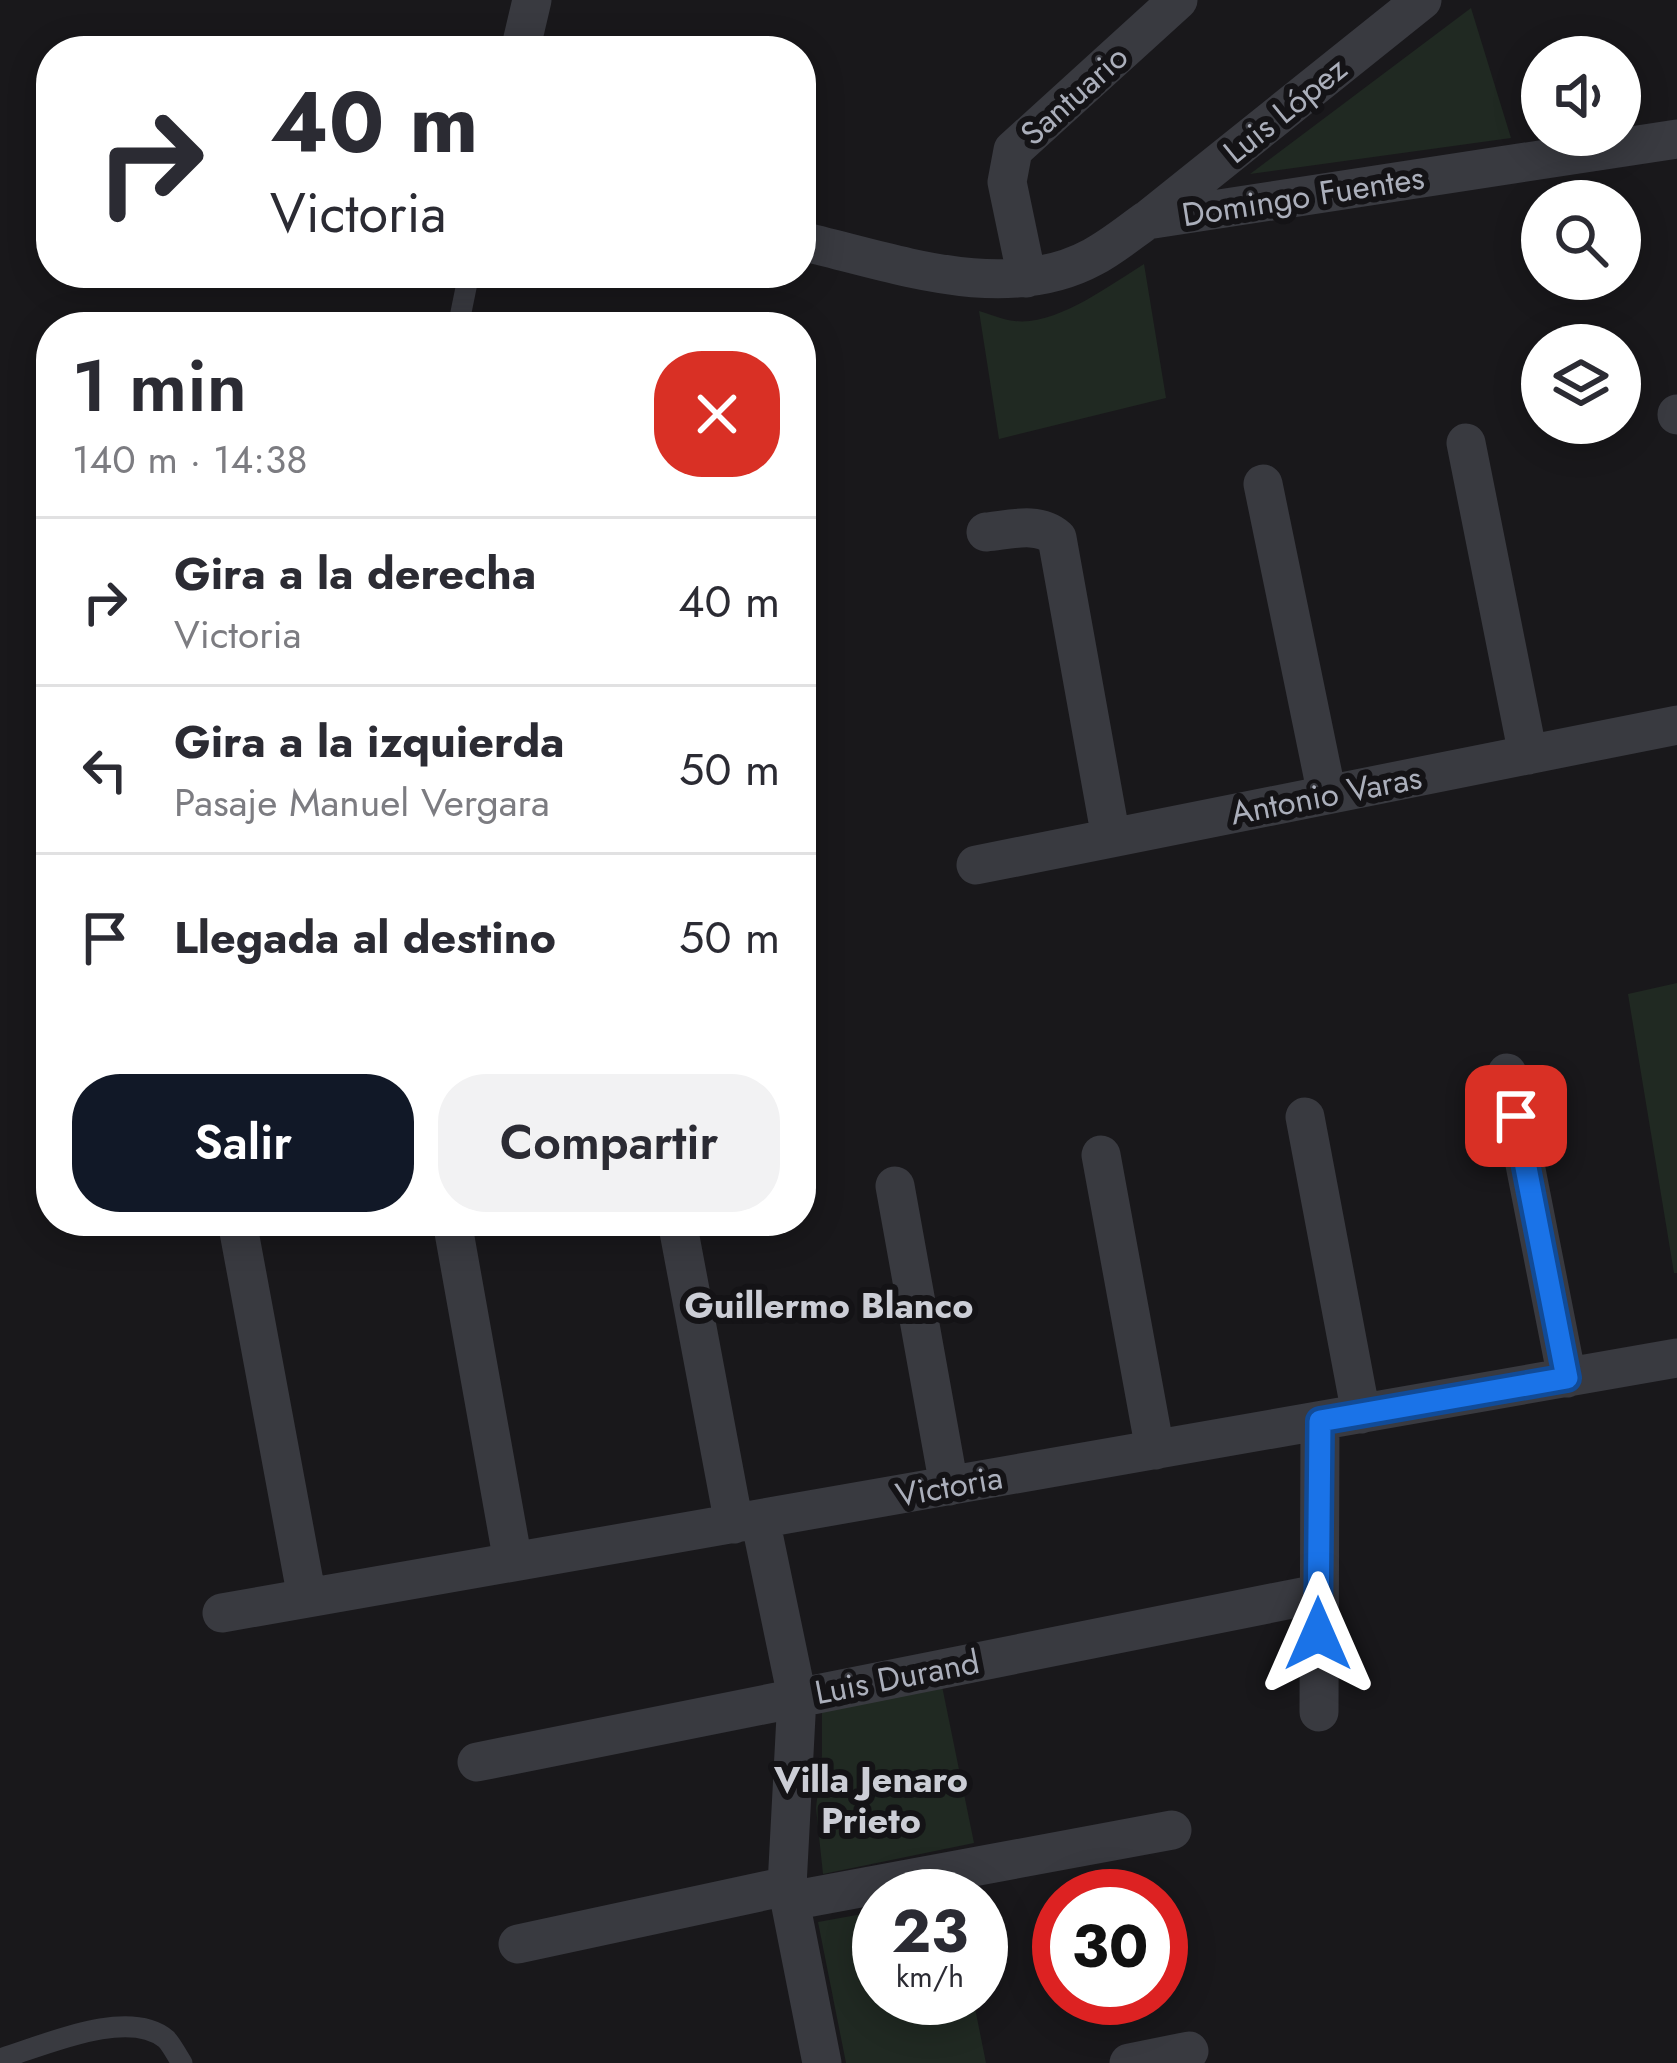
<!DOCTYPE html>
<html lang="es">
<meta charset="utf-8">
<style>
:root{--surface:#fff;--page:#f2f2f3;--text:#2b2b33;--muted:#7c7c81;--line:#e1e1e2;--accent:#111827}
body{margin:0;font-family:Jost,sans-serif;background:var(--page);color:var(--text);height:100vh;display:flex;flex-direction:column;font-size:45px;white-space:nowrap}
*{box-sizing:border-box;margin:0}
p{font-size:39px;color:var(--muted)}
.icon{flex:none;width:66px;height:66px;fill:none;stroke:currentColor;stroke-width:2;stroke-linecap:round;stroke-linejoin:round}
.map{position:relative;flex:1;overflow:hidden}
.panel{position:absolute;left:36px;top:312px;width:780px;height:924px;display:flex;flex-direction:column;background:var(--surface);border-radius:48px;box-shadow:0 6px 30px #0003}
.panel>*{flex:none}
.hud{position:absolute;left:36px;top:36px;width:780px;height:252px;border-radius:48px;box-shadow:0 6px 30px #0003;background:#fff;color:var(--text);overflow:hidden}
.fabs{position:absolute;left:1521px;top:36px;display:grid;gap:24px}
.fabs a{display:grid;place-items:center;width:120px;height:120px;border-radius:50%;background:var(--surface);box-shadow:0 6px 30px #0003;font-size:60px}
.speed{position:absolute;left:852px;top:1869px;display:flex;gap:24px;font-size:60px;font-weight:700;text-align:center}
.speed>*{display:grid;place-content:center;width:156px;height:156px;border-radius:50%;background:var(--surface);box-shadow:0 6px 30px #0003;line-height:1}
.speed small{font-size:30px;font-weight:400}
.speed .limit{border:18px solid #d22;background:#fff;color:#111}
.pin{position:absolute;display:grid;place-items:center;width:102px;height:102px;color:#fff;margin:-51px;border-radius:24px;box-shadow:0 6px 18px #0006}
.me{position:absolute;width:132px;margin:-66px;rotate:0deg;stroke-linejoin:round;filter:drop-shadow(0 0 9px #0008)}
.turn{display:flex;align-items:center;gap:42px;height:252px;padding:0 36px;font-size:54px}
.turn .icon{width:156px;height:156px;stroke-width:2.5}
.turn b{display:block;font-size:84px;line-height:102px}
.round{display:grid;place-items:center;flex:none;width:126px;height:126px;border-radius:48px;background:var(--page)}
.overview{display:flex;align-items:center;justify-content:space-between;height:204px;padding:0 36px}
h1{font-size:72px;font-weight:600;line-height:90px}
.button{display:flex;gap:24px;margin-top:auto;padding:24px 36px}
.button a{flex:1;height:138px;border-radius:48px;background:var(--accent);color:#fff;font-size:48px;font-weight:600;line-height:138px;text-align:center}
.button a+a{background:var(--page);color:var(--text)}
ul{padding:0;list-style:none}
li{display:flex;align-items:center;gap:36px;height:168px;padding:0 36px;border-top:3px solid var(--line)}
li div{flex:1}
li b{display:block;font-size:45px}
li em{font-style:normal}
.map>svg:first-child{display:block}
.green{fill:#202922}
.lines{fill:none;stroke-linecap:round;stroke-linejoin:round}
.lane{stroke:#393a40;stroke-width:21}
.street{stroke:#393a40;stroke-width:39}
.route-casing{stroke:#114b97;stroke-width:30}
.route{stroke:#1a73e8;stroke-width:21}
.labels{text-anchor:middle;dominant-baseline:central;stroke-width:12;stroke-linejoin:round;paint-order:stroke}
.street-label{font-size:33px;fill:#abafbb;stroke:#141316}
.neighbourhood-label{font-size:36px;font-weight:bold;fill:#ccced6;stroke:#141316}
</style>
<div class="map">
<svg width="1677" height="2063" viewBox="0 0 1677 2063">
<rect width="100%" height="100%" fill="#19181b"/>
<path class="green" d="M1471,8L1511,138L1250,174Z
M1144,264L1166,398L999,439L979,311C990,314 1003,320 1015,321C1056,326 1110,285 1144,264Z
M1677,983V1273H1674L1628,994Z
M942,1686L974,1843L823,1874L816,1808L822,1755V1711Z
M879,1911V1998H973L986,2063H846L818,1922Z"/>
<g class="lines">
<path class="lane" d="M458,327L469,273
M0,2059C43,2046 128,2007 166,2039C172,2045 177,2056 182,2063"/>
<path class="street" d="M520,51L532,0
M1150,218L1422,0
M801,241C892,262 1005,305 1093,257C1112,247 1130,232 1147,220L1677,139
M1027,278L1007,182L1013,150L1178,0
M1677,414V415
M1466,443L1528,755
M1263,484L1327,795
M986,532C1009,530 1038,521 1057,538L1111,838
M976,865L1677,725
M1507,1073L1567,1378
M1305,1117L1361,1414
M1101,1155L1155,1450
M895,1186L949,1486
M237,1221L307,1598
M452,1221L513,1562
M677,1221L734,1524
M760,1519L797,1697L787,1886L822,2063
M222,1613L1677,1358
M1319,1712L1320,1421
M477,1762L1317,1594
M790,1901L1172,1830
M518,1944L787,1886
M1129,2063L1189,2051"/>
</g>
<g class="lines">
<defs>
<path id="route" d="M1318,1634L1320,1421L1567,1378L1516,1116"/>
</defs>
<use href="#route" class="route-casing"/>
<use href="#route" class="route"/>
</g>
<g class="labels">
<g class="street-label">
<text transform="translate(1074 95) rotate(-42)">Santuario</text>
<text transform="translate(1285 110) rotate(-39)">Luis López</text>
<text transform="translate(1303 196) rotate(-9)">Domingo Fuentes</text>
<text transform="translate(1326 795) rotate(-11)">Antonio Varas</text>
<text transform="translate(949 1486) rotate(-10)">Victoria</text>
<text transform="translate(897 1677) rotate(-11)">Luis Durand</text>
</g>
<g class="neighbourhood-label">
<text x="829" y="1305">Guillermo Blanco</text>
<text x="871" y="1779">Villa Jenaro<tspan x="871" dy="41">Prieto</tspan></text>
</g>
</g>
</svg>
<div class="fabs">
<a><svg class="icon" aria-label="sound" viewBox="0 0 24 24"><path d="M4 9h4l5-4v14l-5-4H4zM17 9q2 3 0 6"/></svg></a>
<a><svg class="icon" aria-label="search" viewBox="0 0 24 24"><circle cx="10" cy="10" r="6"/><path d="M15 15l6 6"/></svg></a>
<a><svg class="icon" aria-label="layers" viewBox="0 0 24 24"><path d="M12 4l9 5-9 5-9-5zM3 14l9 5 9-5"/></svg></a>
</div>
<div class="speed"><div>23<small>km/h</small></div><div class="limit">30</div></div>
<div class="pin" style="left:1516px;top:1116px;background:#d93025"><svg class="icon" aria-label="arrive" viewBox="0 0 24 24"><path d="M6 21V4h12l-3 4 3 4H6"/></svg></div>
<svg class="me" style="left:1318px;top:1634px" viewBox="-20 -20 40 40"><path d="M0-17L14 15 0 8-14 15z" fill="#1a73e8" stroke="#fff" stroke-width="4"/></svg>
<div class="hud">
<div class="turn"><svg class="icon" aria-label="right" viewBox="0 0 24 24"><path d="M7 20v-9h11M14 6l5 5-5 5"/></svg><div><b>40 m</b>Victoria</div></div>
</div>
<section class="panel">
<div class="overview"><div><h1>1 min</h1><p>140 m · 14:38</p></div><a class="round" style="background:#d93025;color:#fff"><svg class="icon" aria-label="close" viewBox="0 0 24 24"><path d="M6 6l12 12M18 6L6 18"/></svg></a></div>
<ul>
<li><svg class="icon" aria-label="right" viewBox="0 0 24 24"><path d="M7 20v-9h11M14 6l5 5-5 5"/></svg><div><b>Gira a la derecha</b><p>Victoria</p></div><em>40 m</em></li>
<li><svg class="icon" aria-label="left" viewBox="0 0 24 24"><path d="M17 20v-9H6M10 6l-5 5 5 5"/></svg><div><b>Gira a la izquierda</b><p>Pasaje Manuel Vergara</p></div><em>50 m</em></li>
<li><svg class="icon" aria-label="arrive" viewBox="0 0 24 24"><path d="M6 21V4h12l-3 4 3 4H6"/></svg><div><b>Llegada al destino</b></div><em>50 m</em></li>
</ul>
<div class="button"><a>Salir</a><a>Compartir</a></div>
</section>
</div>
